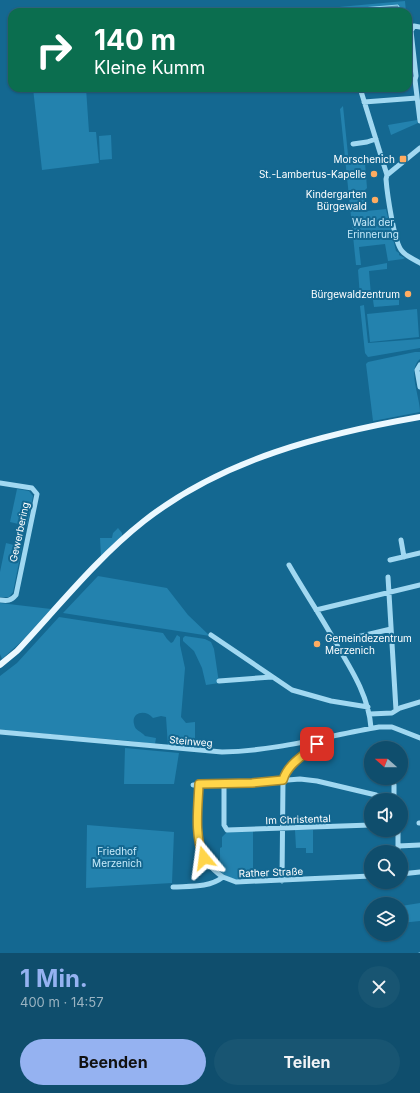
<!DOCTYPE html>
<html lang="de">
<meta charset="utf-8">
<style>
:root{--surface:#0f4e6d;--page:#185572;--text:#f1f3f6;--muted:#9bb4c2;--line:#2f6580;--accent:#95b2f1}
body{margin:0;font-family:Inter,sans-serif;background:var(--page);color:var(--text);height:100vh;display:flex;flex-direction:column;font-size:15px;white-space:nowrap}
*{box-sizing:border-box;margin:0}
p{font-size:13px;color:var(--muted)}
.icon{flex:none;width:22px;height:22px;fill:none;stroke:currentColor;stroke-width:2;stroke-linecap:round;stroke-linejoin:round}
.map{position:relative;height:953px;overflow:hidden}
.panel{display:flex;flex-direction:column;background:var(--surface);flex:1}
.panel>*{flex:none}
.hud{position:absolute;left:8px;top:8px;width:404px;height:84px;border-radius:12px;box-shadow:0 1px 3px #0004,0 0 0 1px var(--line);background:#0b6e4f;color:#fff;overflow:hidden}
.needle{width:26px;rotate:291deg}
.controls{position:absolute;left:364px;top:741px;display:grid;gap:8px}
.controls a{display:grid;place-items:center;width:44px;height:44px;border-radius:50%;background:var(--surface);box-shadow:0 1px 3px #0004,0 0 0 1px var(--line);font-size:20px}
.pin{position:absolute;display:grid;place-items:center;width:34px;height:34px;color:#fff;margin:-17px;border-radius:8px;box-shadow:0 2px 6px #0006}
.me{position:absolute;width:44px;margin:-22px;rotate:344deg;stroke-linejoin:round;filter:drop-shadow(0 0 3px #0008)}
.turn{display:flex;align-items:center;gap:14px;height:84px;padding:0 20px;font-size:18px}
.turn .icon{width:52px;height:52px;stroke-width:2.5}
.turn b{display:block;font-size:28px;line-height:34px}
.round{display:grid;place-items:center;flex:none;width:42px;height:42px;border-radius:21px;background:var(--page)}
.summary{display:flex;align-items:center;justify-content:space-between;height:68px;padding:0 20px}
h1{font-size:24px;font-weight:700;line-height:30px;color:var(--accent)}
.action{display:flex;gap:8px;margin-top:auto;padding:8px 20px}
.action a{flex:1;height:46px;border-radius:24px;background:var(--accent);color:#111;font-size:16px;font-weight:700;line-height:46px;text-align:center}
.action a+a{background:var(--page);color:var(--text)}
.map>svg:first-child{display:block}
.green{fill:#2382ae}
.water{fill:#548eab;stroke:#93d7f4}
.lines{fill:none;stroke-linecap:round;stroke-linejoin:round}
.stream{stroke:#93d7f4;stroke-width:1}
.minor{stroke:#a1d8f1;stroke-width:5}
.major{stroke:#ebf8ff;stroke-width:6}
.route-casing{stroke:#a68a30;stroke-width:10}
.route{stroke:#ffd54a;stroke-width:7}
.poi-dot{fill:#ffac61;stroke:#146891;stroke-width:1.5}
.labels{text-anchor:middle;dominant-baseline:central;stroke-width:4;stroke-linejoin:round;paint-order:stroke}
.poi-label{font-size:10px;fill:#fff;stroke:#146891;text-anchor:end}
.park-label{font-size:10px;fill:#c8ecfc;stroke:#146891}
.street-label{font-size:10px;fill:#fff;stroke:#146891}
</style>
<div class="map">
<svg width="420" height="953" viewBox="0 0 420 953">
<rect width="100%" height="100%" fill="#146891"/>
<path class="green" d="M405,1L406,12H329L328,8Z
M33,88H86L89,132H96L99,163L42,170Z
M343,106L349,164L365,163L367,188L365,190L367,211L386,209L396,251L399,253V255L405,258L403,259L388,261L385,244L359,247L361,265H356L340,109Z
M417,120L418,123L391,135L388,125Z
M111,135L112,159L100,160L99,136Z
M387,263V269L369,271L371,295L360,297L358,270L360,268Z
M399,298V305L374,307L373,300Z
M364,305L368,343L420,339V348L368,357L365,353L360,306Z
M417,309L419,337L370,342L367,314Z
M415,352H420V359C407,370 420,396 420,412L373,421L366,364L368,362Z
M17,489L29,491L33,496L27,526L10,522Z
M118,528L122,533V536L101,556L100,538H112L113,533Z
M6,543L22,547L13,592L9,597H0V572Z
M98,576L167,588L188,615L210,636L63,613Z
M0,603L51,609L24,639L2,659L0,654Z
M59,617L163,633L167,639L171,643L173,642L177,635L180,637V645L185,668L181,717L186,723L195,722V744H190L189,747L168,746L166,717L161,716L153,718C146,709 131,712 134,724C135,731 141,731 145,736L156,738L155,744L131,741L0,730V676L17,663Z
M185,636L205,639L211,642L214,649L219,683L206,685L202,668L194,651L183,641V638Z
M125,748L179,753L174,784H124Z
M87,825L174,832L172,883L86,888Z
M295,830H313V853H306V848H296Z
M253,831V879L238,881L220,873V848L222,847V837L227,832Z
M420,903V921L401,923V906Z"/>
<path class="water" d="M398,5L402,12H336L337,10Z"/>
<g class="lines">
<path class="stream" d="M419,953H420"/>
<path class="minor" d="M420,27L414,26L411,31L416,76L415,80L420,121
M360,88L387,175L386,179C387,192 394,243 402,251C407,257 414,259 420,263
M364,102L417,98
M353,144L367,142L376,139
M387,175L420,148
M420,365L417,370L420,387
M0,483L32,488L37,494L16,595C11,601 7,601 0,600
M401,540L404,557
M390,560L420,553
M289,565C305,593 323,619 338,647C353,672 369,698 371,728
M388,577L396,710
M316,610L420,585
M211,635L292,690L331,701L368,707
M336,642L391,629
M219,681L272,677
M370,714L392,713L400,708L420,702
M0,732L222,752C276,751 327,736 379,727H392L420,738
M199,784C198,819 190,856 223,877
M224,784V825L227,830L371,825
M193,785L252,783L300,779L317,781L376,795L386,800
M392,800L394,795V785
M419,823H420
M398,830V852
M398,846L420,845
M401,874L420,872
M282,881L283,780C288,763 305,754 317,744L320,739
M173,887C190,886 209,888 223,877L236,882L371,876"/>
<path class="major" d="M0,665L17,651C58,607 97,558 144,521C223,459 323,434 420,417"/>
</g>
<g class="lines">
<defs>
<path id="route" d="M204,858C194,836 198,808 199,784L252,783L283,780C288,763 305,755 317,744"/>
</defs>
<use href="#route" class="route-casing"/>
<use href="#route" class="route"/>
</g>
<g class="poi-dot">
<rect x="399" y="155" width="8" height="8" rx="2"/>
<circle cx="374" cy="174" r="4"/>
<circle cx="375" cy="200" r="4"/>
<circle cx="408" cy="294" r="4"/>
<circle cx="317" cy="644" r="4"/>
</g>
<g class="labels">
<g class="poi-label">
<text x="395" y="159">Morschenich</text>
<text x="366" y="174">St.-Lambertus-Kapelle</text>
<text x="367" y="194">Kindergarten<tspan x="367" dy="12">Bürgewald</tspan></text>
<text x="400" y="294">Bürgewaldzentrum</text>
<text x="325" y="638" text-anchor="start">Gemeindezentrum<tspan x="325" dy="12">Merzenich</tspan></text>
</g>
<g class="park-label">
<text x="373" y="222">Wald der<tspan x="373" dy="12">Erinnerung</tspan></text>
<text x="117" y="851">Friedhof<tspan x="117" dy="12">Merzenich</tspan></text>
</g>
<g class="street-label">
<text transform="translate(19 532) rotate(-78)">Gewerbering</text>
<text transform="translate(191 741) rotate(5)">Steinweg</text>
<text transform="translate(298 819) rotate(-2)">Im Christental</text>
<text transform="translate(271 872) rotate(-2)">Rather Straße</text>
</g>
</g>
</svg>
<div class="controls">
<a><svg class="needle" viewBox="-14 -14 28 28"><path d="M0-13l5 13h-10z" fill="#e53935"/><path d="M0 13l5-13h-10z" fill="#9bb4c2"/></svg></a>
<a><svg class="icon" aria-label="sound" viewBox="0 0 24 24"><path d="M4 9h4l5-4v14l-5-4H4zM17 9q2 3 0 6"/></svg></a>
<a><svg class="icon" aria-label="search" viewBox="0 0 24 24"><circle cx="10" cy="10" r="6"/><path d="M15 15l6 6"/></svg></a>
<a><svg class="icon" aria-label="layers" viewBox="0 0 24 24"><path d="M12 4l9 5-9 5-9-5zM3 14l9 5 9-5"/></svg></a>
</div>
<div class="pin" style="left:317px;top:744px;background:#d93025"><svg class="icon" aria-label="arrive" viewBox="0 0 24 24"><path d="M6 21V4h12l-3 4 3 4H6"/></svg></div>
<svg class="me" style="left:204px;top:858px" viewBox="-20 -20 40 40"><path d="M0-17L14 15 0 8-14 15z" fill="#ffd54a" stroke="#fff" stroke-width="4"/></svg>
<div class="hud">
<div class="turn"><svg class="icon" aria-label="right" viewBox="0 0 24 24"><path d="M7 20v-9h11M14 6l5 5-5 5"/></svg><div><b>140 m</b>Kleine Kumm</div></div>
</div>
</div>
<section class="panel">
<div class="summary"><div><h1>1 Min.</h1><p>400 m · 14:57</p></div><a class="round"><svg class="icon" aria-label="close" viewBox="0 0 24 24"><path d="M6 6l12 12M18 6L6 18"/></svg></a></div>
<div class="action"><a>Beenden</a><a>Teilen</a></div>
</section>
